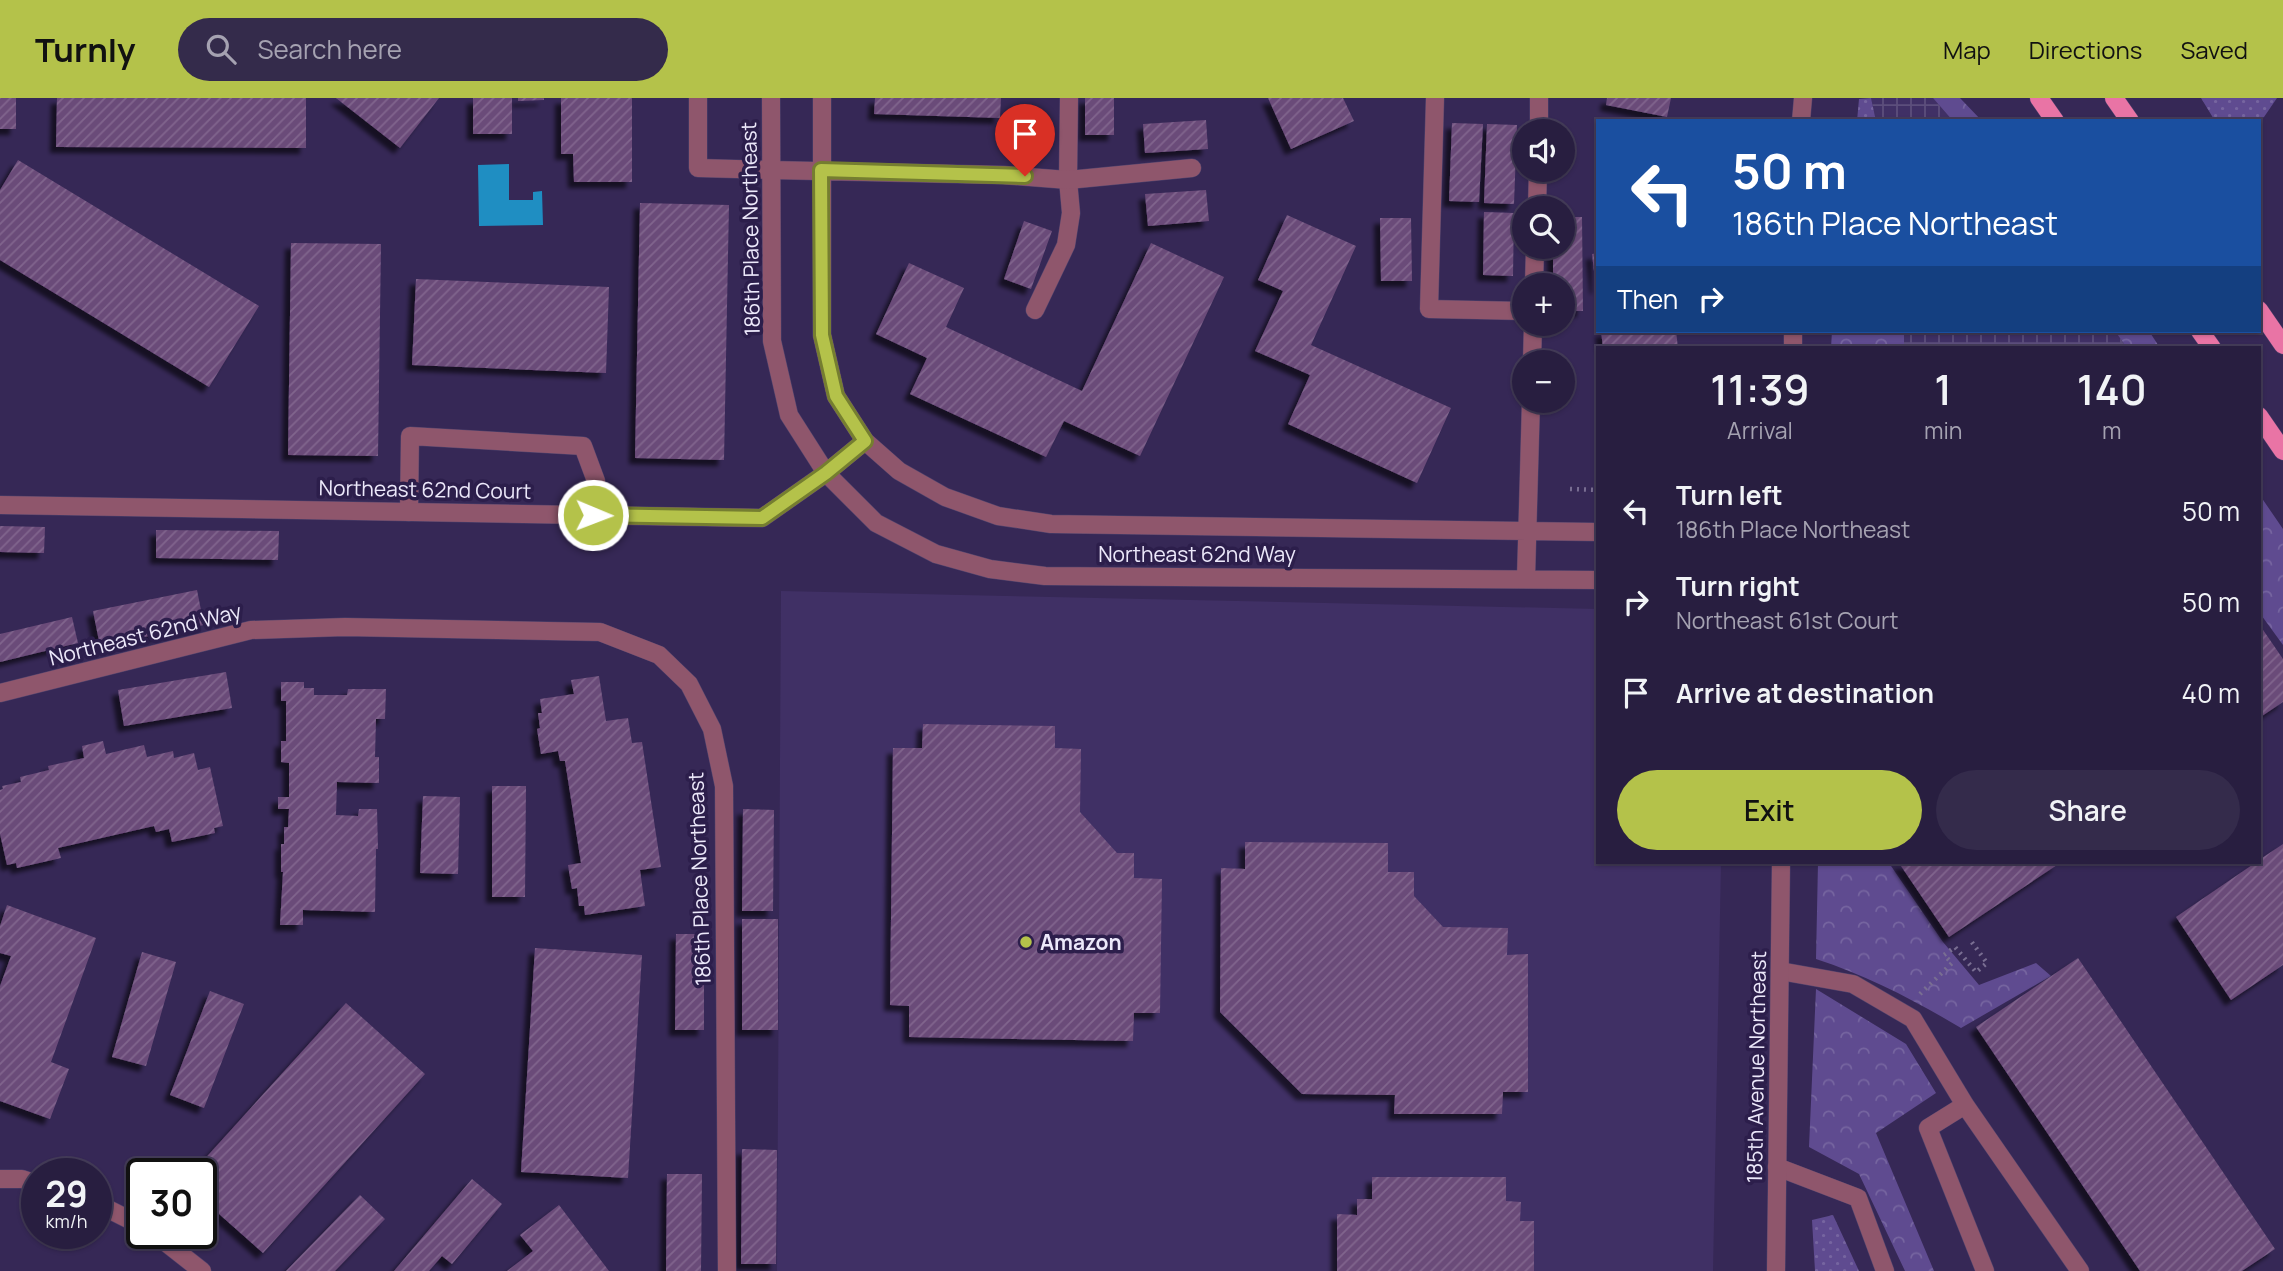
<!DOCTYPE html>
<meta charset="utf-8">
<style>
:root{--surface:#281e40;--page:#342b4b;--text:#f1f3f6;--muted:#a5a2b1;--line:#443c59;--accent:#b4c24a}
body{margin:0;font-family:Manrope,sans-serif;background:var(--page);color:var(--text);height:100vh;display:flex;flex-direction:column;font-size:26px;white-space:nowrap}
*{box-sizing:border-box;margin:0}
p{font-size:23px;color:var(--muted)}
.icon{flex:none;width:38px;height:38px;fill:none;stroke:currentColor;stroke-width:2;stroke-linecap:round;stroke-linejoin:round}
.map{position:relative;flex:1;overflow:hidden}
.sheet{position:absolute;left:1596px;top:248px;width:665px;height:518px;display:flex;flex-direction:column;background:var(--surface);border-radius:0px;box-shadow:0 2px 5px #0004,0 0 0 2px var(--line)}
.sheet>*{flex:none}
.hud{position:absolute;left:1596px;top:21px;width:665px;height:214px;border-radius:0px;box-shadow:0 2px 5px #0004,0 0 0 2px var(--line);background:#1a4fa0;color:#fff;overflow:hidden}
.tools{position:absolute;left:1512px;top:21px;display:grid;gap:14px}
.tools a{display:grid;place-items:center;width:63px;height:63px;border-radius:50%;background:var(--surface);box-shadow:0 2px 5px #0004,0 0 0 2px var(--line);font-size:35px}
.speed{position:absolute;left:21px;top:1060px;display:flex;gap:14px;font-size:35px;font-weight:700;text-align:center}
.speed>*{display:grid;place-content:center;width:91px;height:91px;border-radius:50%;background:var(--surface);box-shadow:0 2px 5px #0004,0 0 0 2px var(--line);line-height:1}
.speed small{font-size:18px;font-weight:400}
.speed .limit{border:4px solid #111;border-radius:10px;background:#fff;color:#111}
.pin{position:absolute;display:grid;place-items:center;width:60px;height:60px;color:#fff;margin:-72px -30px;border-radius:50% 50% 50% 0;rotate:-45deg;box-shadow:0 0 7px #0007}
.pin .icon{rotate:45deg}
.me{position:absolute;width:77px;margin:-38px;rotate:91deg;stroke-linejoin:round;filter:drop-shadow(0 0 5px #0008)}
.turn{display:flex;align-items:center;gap:24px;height:147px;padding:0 21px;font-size:32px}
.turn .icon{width:91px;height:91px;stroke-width:2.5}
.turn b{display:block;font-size:49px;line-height:60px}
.then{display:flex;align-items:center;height:66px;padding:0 21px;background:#0003;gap:14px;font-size:26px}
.eta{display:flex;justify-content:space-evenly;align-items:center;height:119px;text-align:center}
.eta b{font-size:42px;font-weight:600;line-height:49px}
.action{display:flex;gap:14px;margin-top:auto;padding:14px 21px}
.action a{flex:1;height:80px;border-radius:42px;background:var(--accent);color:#111;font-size:28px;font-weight:600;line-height:80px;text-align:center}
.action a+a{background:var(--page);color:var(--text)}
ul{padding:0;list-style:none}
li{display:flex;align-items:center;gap:21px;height:91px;padding:0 21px}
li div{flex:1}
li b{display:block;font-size:26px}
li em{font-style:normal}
header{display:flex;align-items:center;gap:42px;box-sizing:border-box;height:98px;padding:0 35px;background:var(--accent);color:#111}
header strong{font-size:33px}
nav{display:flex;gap:38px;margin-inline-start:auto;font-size:24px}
.search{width:490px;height:63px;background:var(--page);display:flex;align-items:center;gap:18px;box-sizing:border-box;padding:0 24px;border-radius:38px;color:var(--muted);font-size:26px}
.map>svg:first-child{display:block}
.built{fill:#403065}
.industrial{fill:url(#industrial-grid)}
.grass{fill:url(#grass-dots)}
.forest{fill:url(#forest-crowns)}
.water{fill:#1f8ec2}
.building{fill:url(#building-hatch);filter:url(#shadow)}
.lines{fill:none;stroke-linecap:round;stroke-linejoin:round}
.service-casing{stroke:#4f436d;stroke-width:19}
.minor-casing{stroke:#4f436d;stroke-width:19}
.tertiary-casing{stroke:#4f436d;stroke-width:19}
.primary-casing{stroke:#4f436d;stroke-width:19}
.path{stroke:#796e92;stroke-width:4.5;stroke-dasharray:2 5;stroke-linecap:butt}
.service{stroke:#8f566c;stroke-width:18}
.minor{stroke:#8f566c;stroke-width:18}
.tertiary{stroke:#8f566c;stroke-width:18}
.primary{stroke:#e974a5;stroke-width:18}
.route-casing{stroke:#757e30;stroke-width:18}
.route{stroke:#b4c24a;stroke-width:12}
.poi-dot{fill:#b4c24a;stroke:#2c1e4b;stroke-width:2.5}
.labels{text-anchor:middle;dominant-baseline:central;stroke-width:7;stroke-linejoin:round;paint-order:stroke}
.street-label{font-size:21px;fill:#ece8fa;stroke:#2c1e4b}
.poi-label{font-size:21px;font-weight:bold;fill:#ece8fa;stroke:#2c1e4b;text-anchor:start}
</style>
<header>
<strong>Turnly</strong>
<div class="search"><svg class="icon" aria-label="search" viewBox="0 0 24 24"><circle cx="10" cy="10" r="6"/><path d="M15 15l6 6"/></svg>Search here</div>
<nav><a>Map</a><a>Directions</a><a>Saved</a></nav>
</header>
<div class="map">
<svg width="2283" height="1173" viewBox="0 0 2283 1173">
<defs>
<pattern id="industrial-grid" width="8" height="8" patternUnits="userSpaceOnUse" patternTransform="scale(1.75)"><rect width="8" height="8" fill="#403065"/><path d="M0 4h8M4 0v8" fill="none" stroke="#5c4e7c"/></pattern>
<pattern id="grass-dots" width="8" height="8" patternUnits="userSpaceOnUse" patternTransform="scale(1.75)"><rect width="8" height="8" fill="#5f4b90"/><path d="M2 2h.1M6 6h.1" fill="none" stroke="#7665a0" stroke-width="1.8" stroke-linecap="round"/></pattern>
<pattern id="forest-crowns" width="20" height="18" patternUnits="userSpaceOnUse" patternTransform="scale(1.75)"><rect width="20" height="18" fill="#5f4b90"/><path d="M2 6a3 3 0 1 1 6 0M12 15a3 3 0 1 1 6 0" fill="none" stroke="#7665a0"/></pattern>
<pattern id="building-hatch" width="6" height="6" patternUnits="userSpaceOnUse" patternTransform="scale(1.75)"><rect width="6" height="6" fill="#6b4b79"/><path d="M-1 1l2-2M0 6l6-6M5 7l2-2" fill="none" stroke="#80658d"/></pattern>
<filter id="shadow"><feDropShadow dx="-6" dy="6" stdDeviation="2" flood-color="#0009"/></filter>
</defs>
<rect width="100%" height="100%" fill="#362856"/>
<path class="built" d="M781,493L1598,511V765H1721L1713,1173H777Z"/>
<path class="industrial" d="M1871,0H1933L1953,23H1876Z
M1898,233H2115L2127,250H1904V235Z"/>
<path class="grass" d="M1871,0L1876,23H1857L1859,1Z
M2201,0H2277L2264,19L2254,23H2215Z
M1833,1117L1859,1173H1815L1812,1122Z"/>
<path class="forest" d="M1920,0H1960L1982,23H1953L1933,0Z
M1832,233H1898L1904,235V250H1831Z
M2115,233H2149L2160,250H2127Z
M2259,396L2283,431V547L2259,514Z
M1818,765H1889L1943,844L1979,887L2036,865L2051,878L1961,930C1914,902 1868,878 1816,861Z
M1816,891L1906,946L1936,995L1876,1035L1934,1173H1905L1859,1076L1809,1049Z"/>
<path class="water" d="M509,66V102H533V94L542,93L543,127L479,128L478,67Z"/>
<path class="building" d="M0,0H16V31H0Z
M57,0H306V50L56,49Z
M336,0H439L400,50Z
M473,0H512V36H473Z
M518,0H544V2L518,3Z
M561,0H632V84H574L573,56H561Z
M875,0H1001L1000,20L874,16Z
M1085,0H1114V37H1085Z
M1268,0H1343L1354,23L1291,51Z
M1607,0H1671L1667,19L1606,7Z
M1206,22L1208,51L1145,55L1143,26Z
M1452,25L1483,26L1479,104L1449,103Z
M1487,26L1517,27L1514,106L1484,105Z
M18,62L259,208L209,289L0,162V92Z
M1206,92L1209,123L1148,128L1145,96Z
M640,105L729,107L724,362L635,360Z
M1484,114L1514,115L1513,178L1483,177Z
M1287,117L1356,148L1311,247L1451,310L1417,385L1288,326L1310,277L1255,253L1283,193L1258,182Z
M1563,119H1582L1583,213H1563V187H1553V149H1563Z
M1380,120H1411L1412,183H1381Z
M1024,123L1052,133L1031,191L1004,181Z
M291,145L381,146L378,358L288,357Z
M1151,145L1224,179L1140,358L1064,323L1046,359L910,296L927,260L876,236L909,165L964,190L946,229L1082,293Z
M1598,155V190H1596L1592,156Z
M416,181L609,189L606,275L412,267Z
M1601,233H1676L1678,250H1603Z
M0,428L45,429L44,455L0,454Z
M156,432L279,433L278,462L156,460Z
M197,492L204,527L100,548L93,513Z
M72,519L78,545L0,564V536Z
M2259,526L2283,561V604L2259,620Z
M226,574L232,610L124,628L118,592Z
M599,578L606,623L628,620L632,645L642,644L661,769L640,772L645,808L585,817L584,808H579L577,790L572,791L568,767L581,765L565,663H560L558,653L541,656L537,631L540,630L538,615H542L540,601L574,596L571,582Z
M281,584H304V590H314V597H347L348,591H386L385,621H376L375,659H379V685L337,684L336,717L358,718L359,711H377L378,751H376L375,814L303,812V827H280L283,774H281V746H284V729H288L289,711H278V699H289V665L281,664V643H286V603H281Z
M923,626L1055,628V650L1081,651L1080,714L1117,755H1134V780L1162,781L1160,915H1134L1133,943L909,939V908L890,907L893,650H922Z
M103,643L106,656L144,647L147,659L173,653L174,660L194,655L198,672L210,669L223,728L214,730L215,735L172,744L169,731L156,734L154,728L58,750L61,760L17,770L16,765L7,767L0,736V692L3,691L2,688L21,684L20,679L49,672L48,668L84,660L82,648Z
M492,688H526L525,799H492Z
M423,698L460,699L458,776L420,775Z
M743,711L774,712L773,813H742Z
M1245,744L1388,745V774H1414V798L1443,829L1508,830L1507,857L1528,856V994H1503L1502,1016H1394L1395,997L1302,996L1220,914L1221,770L1245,771Z
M2283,746V867L2231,902L2176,819L2255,765H2259V762Z
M1899,765H2060L1949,839Z
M7,807L96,840L51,964L69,971L50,1021L0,1003V888L11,858L0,855V828Z
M742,821H778V932H742Z
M676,836H704V932H675Z
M535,850L642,857L628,1080L521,1074Z
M142,854L176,864L146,968L112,959Z
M2078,860L2275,1151L2242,1173H2140L1976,929Z
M210,893L244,906L204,1010L170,997Z
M346,905L425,976L263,1155L201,1100V1076H191Z
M742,1051L777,1052L776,1166H741Z
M667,1076H702L701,1173H666Z
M1372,1079H1506V1103L1521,1104L1520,1123H1534V1173H1337V1116L1357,1117V1101H1372Z
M472,1081L502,1106L452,1166L442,1158L429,1173H394Z
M360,1097L385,1121L335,1173H286Z
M559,1107L609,1173H507L533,1153L520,1137Z"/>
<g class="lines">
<defs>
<path id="service" d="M698,0V70L771,72
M1435,0L1429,211L1524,213
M1035,212L1066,147L1071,115L1068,82L1069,0
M409,414L410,338L583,348L596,383L593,417
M1780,873L1853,886L1913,921L1965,1007L2080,1173
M1965,1007L1928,1030L1985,1173
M1777,1069L1858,1100L1885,1173"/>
<path id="minor" d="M771,0L772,243L789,317L826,375L876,425L936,456L990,471L1045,478L1598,482
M822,0V237L836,298L865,343L899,373L945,399L998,418L1051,426L1598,434
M1539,33V0
M771,72L1003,77L1068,82L1192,70
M1537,110L1538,72
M1534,187L1535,149
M1532,264L1533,226
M0,407L762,420L826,375L865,343
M1526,480L1531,303
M0,595L251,532L345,529L600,534L659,557L689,586L712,631L724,688L727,1173
M0,1081H22L37,1086
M96,1105L142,1128
M155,1136L202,1173"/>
<path id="tertiary" d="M1801,23L1803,0
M1793,250V233
M1776,1173L1781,765"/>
<path id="primary" d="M2039,0L2055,23
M2114,0L2130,23
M2259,212L2283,247
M2200,233L2212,250
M2259,318L2283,353"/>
</defs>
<use href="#service" class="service-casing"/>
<use href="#minor" class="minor-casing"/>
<use href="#tertiary" class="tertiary-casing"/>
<use href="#primary" class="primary-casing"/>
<path class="path" d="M1570,391L1598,392
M1920,896L1952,865L1944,857L1955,849L1976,874L1987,865L1971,843"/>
<use href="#service" class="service"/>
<use href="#minor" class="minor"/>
<use href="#tertiary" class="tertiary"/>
<use href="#primary" class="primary"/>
</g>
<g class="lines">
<defs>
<path id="route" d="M593,417L762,420L826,375L865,343L836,298L822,237L821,72L1025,78"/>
</defs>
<use href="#route" class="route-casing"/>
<use href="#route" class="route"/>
</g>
<circle class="poi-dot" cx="1026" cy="844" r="7"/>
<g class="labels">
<g class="street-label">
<text transform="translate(750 131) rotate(-91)">186th Place Northeast</text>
<text transform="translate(425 391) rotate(1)">Northeast 62nd Court</text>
<text x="1197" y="456">Northeast 62nd Way</text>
<text transform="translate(145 536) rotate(-14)">Northeast 62nd Way</text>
<text transform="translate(699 781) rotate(-92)">186th Place Northeast</text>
<text transform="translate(1756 969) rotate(-89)">185th Avenue Northeast</text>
</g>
<g class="poi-label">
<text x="1040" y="844">Amazon</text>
</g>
</g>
</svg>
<div class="tools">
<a><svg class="icon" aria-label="sound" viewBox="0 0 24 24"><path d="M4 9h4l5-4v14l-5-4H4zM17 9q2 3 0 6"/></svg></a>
<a><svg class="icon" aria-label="search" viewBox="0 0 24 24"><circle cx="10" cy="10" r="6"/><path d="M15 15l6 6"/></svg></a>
<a>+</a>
<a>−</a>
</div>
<div class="speed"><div>29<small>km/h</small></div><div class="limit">30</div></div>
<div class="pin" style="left:1025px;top:78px;background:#d93025"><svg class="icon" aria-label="arrive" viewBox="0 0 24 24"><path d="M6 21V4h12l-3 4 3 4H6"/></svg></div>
<svg class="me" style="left:593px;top:417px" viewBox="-20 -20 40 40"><circle r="17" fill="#b4c24a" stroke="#fff" stroke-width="3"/><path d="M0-11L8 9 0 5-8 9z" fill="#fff"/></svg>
<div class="hud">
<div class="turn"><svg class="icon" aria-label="left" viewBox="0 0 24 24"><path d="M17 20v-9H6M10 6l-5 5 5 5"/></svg><div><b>50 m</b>186th Place Northeast</div></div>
<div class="then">Then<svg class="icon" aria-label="right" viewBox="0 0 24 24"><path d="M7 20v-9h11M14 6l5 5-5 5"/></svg></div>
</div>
<section class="sheet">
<div class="eta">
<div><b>11:39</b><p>Arrival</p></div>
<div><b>1</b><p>min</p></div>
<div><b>140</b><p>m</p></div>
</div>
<ul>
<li><svg class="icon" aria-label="left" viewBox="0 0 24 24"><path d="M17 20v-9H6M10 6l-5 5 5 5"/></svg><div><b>Turn left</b><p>186th Place Northeast</p></div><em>50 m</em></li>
<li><svg class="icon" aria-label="right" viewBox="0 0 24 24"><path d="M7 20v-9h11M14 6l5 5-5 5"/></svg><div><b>Turn right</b><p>Northeast 61st Court</p></div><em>50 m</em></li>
<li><svg class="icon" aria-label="arrive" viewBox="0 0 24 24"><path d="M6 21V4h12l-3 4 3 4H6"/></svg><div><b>Arrive at destination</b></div><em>40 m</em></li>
</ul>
<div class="action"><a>Exit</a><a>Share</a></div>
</section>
</div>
